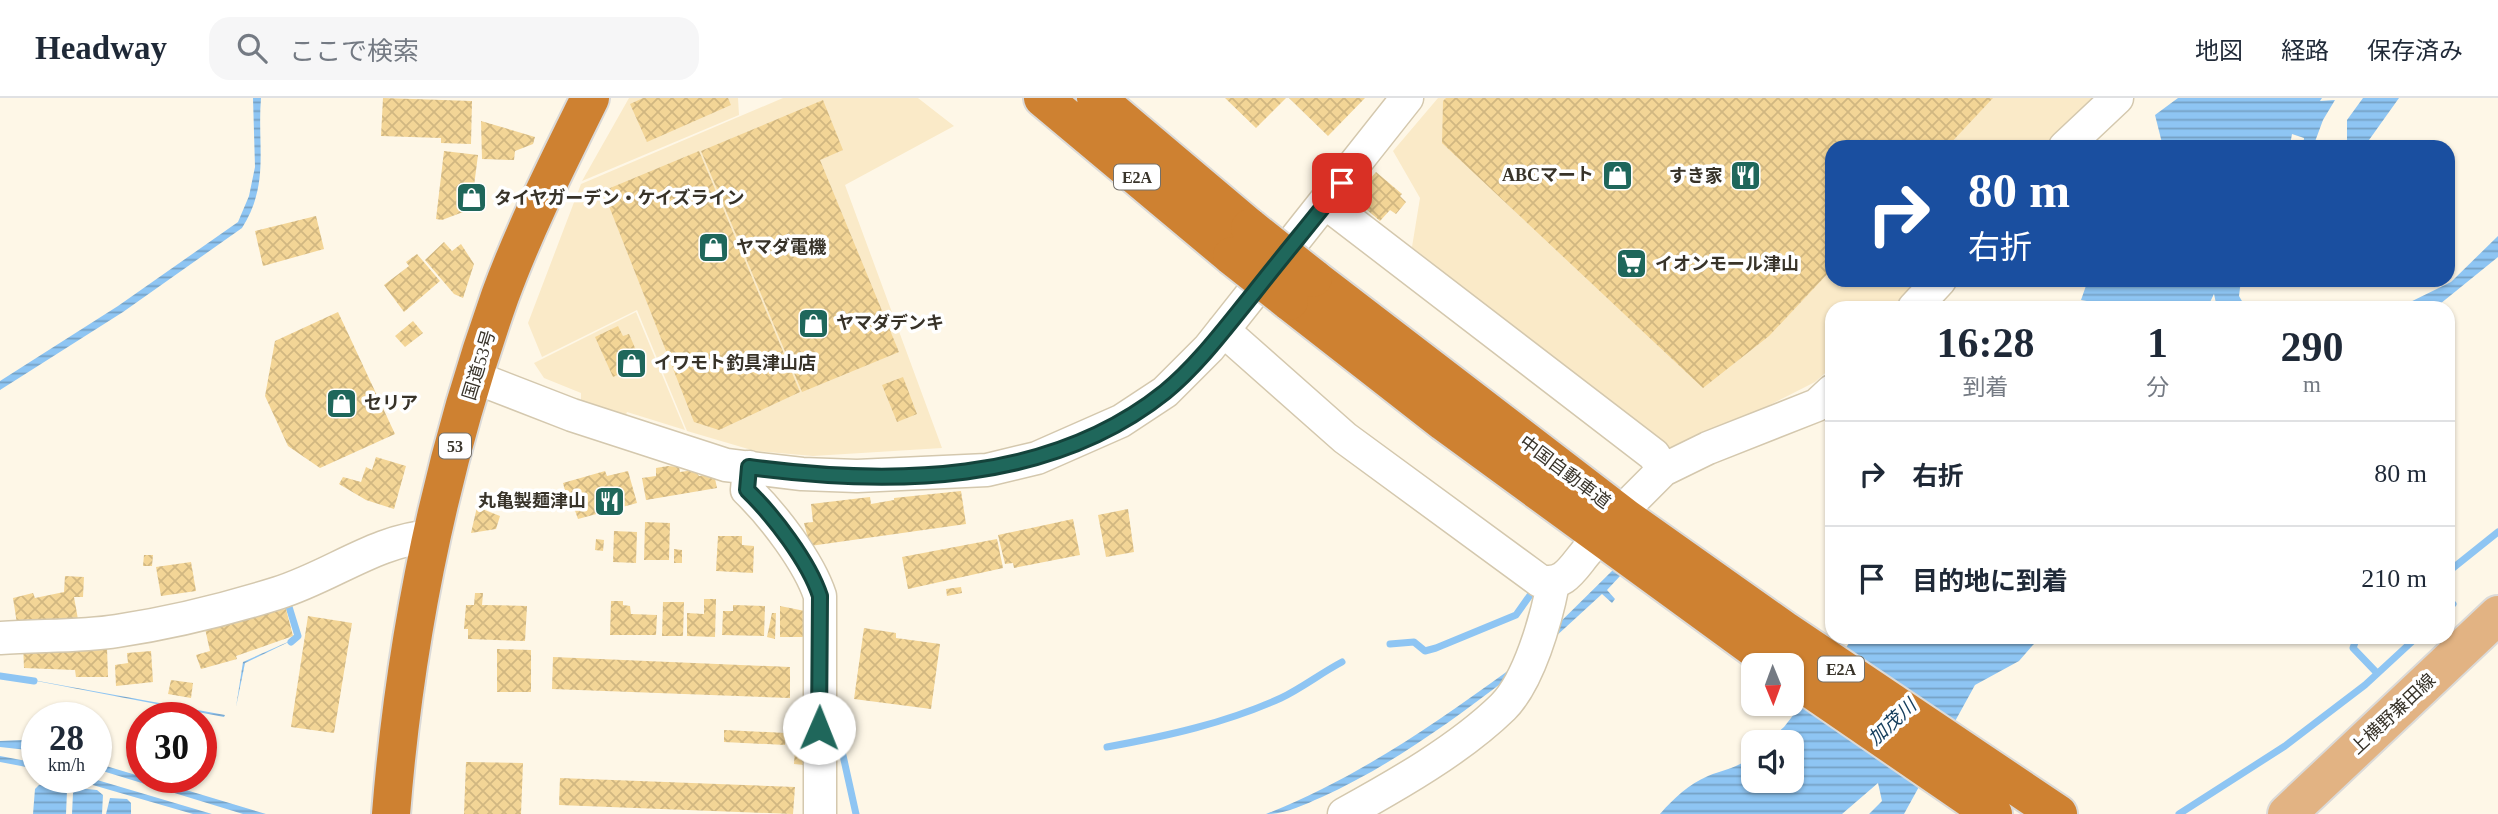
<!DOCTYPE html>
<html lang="ja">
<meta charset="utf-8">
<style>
:root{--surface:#fff;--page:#f6f6f7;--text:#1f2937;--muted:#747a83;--line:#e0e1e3}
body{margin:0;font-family:"Times New Roman","Noto Sans JP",serif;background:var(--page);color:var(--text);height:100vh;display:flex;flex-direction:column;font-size:26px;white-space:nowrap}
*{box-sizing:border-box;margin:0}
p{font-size:23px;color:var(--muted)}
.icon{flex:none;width:38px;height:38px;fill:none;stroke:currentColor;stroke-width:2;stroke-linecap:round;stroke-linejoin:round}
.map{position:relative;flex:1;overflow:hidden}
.details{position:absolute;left:1825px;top:203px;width:630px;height:343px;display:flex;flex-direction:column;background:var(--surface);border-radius:21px;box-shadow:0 2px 5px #0004}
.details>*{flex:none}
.top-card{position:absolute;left:1825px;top:42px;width:630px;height:147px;border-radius:21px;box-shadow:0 2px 5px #0004;background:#1a4fa0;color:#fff;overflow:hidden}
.needle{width:46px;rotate:179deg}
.tools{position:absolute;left:1741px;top:555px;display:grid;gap:14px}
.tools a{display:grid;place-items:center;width:63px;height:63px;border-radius:14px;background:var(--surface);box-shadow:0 2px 5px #0004;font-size:35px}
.speed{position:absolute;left:21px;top:604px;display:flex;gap:14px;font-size:35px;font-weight:700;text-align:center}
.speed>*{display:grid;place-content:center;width:91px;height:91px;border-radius:50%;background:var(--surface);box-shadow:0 2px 5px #0004;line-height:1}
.speed small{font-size:18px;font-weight:400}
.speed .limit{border:10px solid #d22;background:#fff;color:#111}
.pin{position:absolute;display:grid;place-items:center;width:60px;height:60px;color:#fff;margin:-30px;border-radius:14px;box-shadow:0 4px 10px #0006}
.me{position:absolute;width:77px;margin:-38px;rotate:1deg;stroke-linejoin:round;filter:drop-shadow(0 0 5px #0008)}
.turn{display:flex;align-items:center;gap:24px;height:147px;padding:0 28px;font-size:32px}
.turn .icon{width:91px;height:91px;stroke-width:2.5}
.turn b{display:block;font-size:49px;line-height:60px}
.eta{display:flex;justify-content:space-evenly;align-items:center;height:119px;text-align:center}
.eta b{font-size:42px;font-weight:700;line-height:49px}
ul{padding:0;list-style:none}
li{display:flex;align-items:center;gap:21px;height:105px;padding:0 28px;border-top:2px solid var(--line)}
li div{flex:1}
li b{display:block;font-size:26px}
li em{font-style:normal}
header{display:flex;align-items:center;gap:42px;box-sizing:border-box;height:98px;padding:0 35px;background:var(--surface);border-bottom:2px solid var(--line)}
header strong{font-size:33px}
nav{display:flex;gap:38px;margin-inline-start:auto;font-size:24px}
.search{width:490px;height:63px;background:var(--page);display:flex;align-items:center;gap:18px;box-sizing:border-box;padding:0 24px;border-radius:21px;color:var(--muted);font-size:26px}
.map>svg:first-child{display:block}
.built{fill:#faeac8}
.water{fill:url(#water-rules)}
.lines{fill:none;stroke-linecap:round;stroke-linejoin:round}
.stream{stroke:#8ec5f3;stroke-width:7}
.building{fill:url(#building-cross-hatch)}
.minor-casing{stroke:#d4c8ae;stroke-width:35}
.major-casing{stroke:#dbdad8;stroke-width:42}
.highway-casing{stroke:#dbdad8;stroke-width:42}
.minor{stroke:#fff;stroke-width:32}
.major{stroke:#e2b383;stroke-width:38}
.highway{stroke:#ce8131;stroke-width:38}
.highway-bridge-casing{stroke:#dbdad8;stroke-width:42;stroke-linecap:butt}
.highway-bridge{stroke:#ce8131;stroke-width:38}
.route-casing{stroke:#14433b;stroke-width:18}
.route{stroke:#1f675b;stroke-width:12}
.labels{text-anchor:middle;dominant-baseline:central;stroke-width:7;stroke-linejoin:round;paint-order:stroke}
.shield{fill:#fff;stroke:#747069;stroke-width:2}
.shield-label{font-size:16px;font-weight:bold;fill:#383329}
.poi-label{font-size:18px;font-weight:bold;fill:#383329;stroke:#fff;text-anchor:start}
.street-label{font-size:18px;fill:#383329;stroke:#fff}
.water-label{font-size:19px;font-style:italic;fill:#143d5c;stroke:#fff}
</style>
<header>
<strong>Headway</strong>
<div class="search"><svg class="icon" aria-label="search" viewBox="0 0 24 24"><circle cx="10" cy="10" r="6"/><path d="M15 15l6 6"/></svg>ここで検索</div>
<nav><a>地図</a><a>経路</a><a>保存済み</a></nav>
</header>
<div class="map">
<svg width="2498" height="716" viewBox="0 0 2498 716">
<defs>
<pattern id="water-rules" width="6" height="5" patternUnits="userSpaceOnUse" patternTransform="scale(1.75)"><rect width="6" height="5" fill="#8ec5f3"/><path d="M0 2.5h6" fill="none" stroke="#75a1c5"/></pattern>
<pattern id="building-cross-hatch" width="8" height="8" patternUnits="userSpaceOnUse" patternTransform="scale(1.75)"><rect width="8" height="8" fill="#f3d596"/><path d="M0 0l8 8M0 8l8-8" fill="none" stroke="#d1b781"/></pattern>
</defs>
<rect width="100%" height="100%" fill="#fef7e7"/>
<path class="built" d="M629,0H738L739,17L582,83Z
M783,0H918L954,28L845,87L942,350L813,358L755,353L687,333L637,212L542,259L528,225L581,86Z
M1438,0H2107L2055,49H1832V182H1918L1891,210H1832V269L1815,284L1709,338L1666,354L1412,149L1420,100L1393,53Z
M636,214L685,332L627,314L624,322L581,305V295L544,280L534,265Z"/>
<path class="water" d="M253,0H261C257,48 270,86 242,130L123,214L0,292V283L118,208L238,124L249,98L255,69Z
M2178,0H2322L2320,3L2335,2L2323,22L2313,49H2303L2304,40L2292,36L2290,47L2285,49H2163L2155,17Z
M2363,0H2399L2364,49H2347V22Z
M2498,138V159L2435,210H2398L2451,184Z
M2088,182H2241L2239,198L2246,210H2217L2214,196L2207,210H2103L2104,206L2081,202Z
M1614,471L1621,477L1607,492L1615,501L1612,505L1602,496L1542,551L1541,543Z
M299,539L245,565L236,609L243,564Z
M1854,539H2040L2019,563L1975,587L1904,716H1869L1882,703L1878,685L1842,716H1660C1675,699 1688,687 1708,678C1725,671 1739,670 1753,657L1754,682H1792V644H1767L1784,629Z
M1509,572L1508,580C1449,625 1390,668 1322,699C1303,707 1287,716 1266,716C1355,681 1432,628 1509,572Z
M0,576L225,617L224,619Z
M23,642L37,647V653L0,649V643Z
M0,658L37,665V671L0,664Z
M96,665L266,716H243L96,671Z
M65,679H87L212,716H193Z
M39,687L63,688L67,693L66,716H33L35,691Z
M77,690L97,692L103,697L102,716H72L73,695Z
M110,700L127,701L131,705V716H106Z"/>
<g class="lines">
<path class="stream" d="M2448,474L2498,434
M286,499L298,538L291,544
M2448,511L2453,506
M2357,539L2353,550L2377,575
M1390,546L1414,544L1425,553L1436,550L1516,517L1533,493L1530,491
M0,578L34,583
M836,626L856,716
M1107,649C1167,638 1226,625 1281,600C1302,590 1321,575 1342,564
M2179,716L2285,648L2365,587L2417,539"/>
</g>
<path class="building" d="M383,0L472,3L471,46L441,45V40L381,38Z
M643,0H728L731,7L647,44L630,6Z
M1225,0H1286L1256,30Z
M1289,0H1365L1328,38Z
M1446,0H1993L1947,49H1832V171L1769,238L1703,290L1442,45L1443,3Z
M823,2L843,52L820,62L899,254L802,294L701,53Z
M481,23L535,39L533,46L515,53L514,62L482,61Z
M444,53L478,57L471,111L442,122L436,121Z
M699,53L800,294L719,332L694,324L603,93Z
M1376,74L1402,96L1400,98L1406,104L1396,116L1390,112L1380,123L1353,100Z
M316,118L324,151L263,168L255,133Z
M444,144L452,153L461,146L474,166L463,200L454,196L425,162Z
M417,156L440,183L404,214L384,187L409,168L406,164Z
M338,214L395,336L320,370L288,348L265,298L275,243Z
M413,223L423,235L405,249L395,238Z
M618,228L623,238L629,236L642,266L613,279L595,239Z
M903,279L917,316L897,324L882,287Z
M376,359L406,368L394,411L366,402L339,386L343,379L361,384L366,369L372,372Z
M668,368L679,369L680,374L694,372L699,378L714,376L717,390L646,402L642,380L656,378V370Z
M605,373L607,378L628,373L637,405L578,421L573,407L569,408L563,385Z
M961,393L966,426L810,448L804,425L813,424L811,406L870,399L871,406L894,402V400Z
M477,409L500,418L496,431L471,435Z
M1128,411L1134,454L1106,459L1098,417Z
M1073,421L1080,457L1014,470L1013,465L1005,466L998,437Z
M645,424L670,425L669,462H644Z
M614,433L637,434L636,465L613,464Z
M718,438H742V447L754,448L753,475L716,473Z
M596,441L604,442L603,453L595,452Z
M997,441L1003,470L908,491L902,459Z
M674,451L682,452V465H674Z
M144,457H153L152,468H143Z
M191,464L196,493L161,498L156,469Z
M65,478L84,479L83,499H74L79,527L18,532L13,500L33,495L35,500L64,494Z
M961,489L962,495L947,498L946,491Z
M475,495H483L482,507L527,508L525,543L468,541V531H464L466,507H474Z
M704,501H716L715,539L687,538V515L704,516Z
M611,503H623V507L630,508L631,516L657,517L656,537H610Z
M663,504H684L683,538H662Z
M733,507L765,508L764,538L722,537L723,513H733Z
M780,508L805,513L804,539H780Z
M286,511L293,538L236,558L237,561L201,571L196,557L210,553L204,526Z
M772,515H776L775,541L767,539Z
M308,518L352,525L334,635L291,629Z
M864,530L896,535V540L940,546L931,611L854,601Z
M23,547L107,550L108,579H76L75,572L24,570Z
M497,551L531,552V594H497Z
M151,553L153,584L116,588L115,567L128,565L127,555Z
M553,559L790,569V600L552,591Z
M171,582L193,585L191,600L168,596Z
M724,632L786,635L785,647L724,644Z
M795,650H804V667L794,666Z
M466,664L523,665L521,716H464Z
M560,680L795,689L793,716L559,707Z"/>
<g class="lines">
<defs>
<path id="minor" d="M2065,49L2117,0
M1326,105L1654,357L1663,372L1634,401
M1914,210L1940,182
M1223,232L1345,340L1540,483C1565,489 1573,469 1588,452
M474,279L572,317L726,367L802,376L857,378L987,372L1037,360L1121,323L1165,294L1209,250L1407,0
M749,369L747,392C773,417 809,464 820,498V716
M1663,372L1708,350L1817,307L1832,293
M0,540C39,537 79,539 117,533C170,525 227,511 278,495C332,478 376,442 432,438
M1344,716C1397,687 1460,651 1503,609C1529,583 1546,522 1553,486"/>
<path id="major" d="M2287,716L2498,517"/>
<path id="highway" d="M1043,0L1232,158
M1096,0L1250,130
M1313,180L1627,421L1784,532L2058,716
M1289,203L1444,324L1777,567
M1792,578L1993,716
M391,716C405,540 441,364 500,198C525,130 558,65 590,0"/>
</defs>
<use href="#minor" class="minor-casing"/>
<use href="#major" class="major-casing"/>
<use href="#highway" class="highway-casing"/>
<use href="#minor" class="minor"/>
<use href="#major" class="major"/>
<use href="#highway" class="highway"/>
<defs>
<path id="highway-bridge" d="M1250,130L1313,180
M1232,158L1289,203"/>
</defs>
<use href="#highway-bridge" class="highway-bridge-casing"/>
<use href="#highway-bridge" class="highway-bridge"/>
</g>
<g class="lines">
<defs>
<path id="route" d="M819,630L820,498C809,464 773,417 747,392L749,369C889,388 1049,387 1165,294C1198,267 1226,229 1253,196C1282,159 1313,122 1342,85"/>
</defs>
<use href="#route" class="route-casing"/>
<use href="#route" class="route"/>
</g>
<defs>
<symbol id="shop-square" viewBox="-11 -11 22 22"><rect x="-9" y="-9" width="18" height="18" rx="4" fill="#1f675b" stroke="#fff"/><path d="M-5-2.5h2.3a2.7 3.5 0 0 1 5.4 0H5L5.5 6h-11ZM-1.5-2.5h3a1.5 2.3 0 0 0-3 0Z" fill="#fff"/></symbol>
<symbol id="restaurant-square" viewBox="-11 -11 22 22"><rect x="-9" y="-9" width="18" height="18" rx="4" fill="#1f675b" stroke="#fff"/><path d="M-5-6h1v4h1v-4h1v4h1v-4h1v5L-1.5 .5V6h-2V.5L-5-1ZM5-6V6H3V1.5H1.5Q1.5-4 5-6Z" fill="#fff"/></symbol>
<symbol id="supermarket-square" viewBox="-11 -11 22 22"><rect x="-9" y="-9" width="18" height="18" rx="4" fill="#1f675b" stroke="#fff"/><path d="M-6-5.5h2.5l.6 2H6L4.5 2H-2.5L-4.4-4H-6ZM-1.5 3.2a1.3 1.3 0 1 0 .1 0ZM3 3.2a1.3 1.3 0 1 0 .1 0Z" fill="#fff"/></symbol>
</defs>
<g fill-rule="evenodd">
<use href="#shop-square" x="1600" y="60" width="35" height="35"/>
<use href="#restaurant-square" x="1728" y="60" width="35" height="35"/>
<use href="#shop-square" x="454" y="82" width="35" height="35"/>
<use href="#shop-square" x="696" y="132" width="35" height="35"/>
<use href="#supermarket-square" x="1614" y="148" width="35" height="35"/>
<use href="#shop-square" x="796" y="208" width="35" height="35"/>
<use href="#shop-square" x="614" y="248" width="35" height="35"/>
<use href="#shop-square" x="324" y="288" width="35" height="35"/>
<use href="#restaurant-square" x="592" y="386" width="35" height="35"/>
</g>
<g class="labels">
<g class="shield">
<rect x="1114" y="66.5" width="46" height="25" rx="5"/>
<rect x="439" y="335.5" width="32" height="25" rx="5"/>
<rect x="1818" y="558.5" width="46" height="25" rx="5"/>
</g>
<g class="shield-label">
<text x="1137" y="79">E2A</text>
<text x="455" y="348">53</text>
<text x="1841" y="571">E2A</text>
</g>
<g class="poi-label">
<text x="1594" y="77" text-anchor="end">ABCマート</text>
<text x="1723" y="78" text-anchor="end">すき家</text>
<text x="494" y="100">タイヤガーデン・ケイズライン</text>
<text x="736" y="149">ヤマダ電機</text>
<text x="1655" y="166">イオンモール津山</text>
<text x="836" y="225">ヤマダデンキ</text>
<text x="654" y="265">イワモト釣具津山店</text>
<text x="364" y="305">セリア</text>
<text x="586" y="403" text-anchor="end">丸亀製麺津山</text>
</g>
<g class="street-label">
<text transform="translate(479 267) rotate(-73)">国道53号</text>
<text transform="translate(1565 374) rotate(37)">中国自動車道</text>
<text transform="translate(2393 616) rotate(-43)">上横野兼田線</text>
</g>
<g class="water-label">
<text transform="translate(1892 624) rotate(-43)">加茂川</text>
</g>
</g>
</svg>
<div class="tools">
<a><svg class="needle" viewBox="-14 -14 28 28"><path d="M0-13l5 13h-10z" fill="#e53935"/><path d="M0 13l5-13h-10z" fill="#747a83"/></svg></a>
<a><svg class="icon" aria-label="sound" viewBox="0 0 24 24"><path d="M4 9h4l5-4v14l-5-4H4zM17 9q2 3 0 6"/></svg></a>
</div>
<div class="speed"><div>28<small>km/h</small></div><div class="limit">30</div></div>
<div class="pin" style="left:1342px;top:85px;background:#d93025"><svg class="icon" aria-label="arrive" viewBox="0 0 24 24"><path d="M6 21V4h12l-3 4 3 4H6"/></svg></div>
<svg class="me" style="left:819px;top:630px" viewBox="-20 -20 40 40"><circle r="19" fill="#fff"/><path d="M0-13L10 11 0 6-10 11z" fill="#1f675b"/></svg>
<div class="top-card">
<div class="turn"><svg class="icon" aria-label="right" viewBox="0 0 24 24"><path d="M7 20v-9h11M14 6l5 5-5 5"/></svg><div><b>80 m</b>右折</div></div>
</div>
<section class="details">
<div class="eta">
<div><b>16:28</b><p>到着</p></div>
<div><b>1</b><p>分</p></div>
<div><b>290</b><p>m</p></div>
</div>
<ul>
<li><svg class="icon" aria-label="right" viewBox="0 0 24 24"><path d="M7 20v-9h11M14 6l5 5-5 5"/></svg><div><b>右折</b></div><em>80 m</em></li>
<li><svg class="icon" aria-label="arrive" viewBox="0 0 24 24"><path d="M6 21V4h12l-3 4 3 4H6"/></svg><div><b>目的地に到着</b></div><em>210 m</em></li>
</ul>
</section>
</div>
